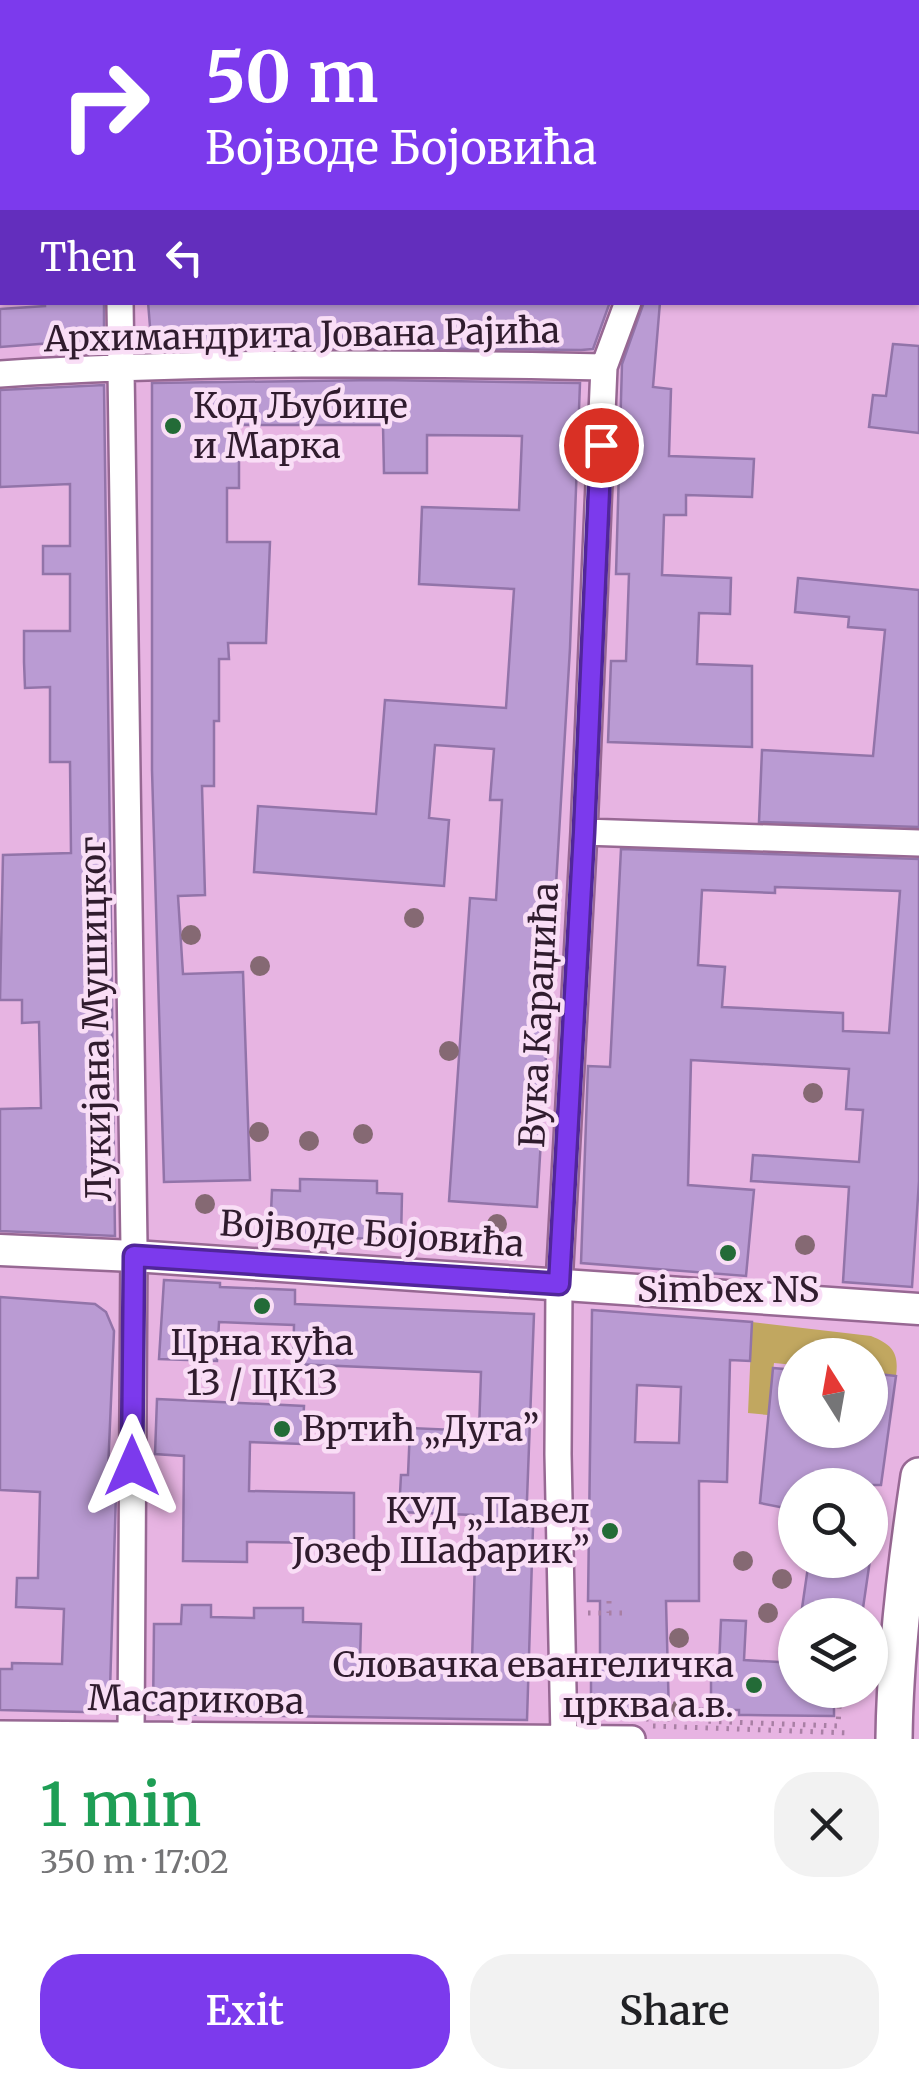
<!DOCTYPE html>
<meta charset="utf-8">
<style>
:root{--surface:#fff;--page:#f2f2f2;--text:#202124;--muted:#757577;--accent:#7c3aed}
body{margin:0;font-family:Merriweather,serif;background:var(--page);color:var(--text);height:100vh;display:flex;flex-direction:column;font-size:38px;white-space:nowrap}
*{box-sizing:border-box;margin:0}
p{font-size:32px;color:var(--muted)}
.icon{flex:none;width:55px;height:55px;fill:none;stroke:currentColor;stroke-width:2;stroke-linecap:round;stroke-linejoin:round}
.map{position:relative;height:1739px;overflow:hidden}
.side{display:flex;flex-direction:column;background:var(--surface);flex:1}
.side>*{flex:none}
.banner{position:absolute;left:0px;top:0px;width:920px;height:305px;box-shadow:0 2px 8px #0004;background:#7c3aed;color:#fff;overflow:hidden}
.needle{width:65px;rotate:349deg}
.controls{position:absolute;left:778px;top:1338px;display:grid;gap:20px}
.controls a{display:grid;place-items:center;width:110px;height:110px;border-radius:50%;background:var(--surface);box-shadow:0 2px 8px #0004;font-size:50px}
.pin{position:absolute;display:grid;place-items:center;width:85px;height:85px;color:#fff;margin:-42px;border:5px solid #fff;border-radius:50%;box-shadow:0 2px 10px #0007}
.me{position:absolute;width:110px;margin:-55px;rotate:0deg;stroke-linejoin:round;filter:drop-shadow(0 0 8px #0008)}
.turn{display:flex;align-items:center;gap:35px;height:210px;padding:0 40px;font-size:45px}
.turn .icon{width:130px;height:130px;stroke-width:2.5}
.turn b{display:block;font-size:70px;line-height:85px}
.then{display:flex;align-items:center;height:95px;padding:0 40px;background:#0003;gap:20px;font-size:38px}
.round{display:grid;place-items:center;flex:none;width:105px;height:105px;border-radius:40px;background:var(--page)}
.headline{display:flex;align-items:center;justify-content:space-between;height:170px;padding:0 40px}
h1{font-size:60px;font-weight:600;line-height:75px;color:#1e9e55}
.action{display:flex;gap:20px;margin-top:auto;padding:20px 40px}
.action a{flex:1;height:115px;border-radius:40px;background:var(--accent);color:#fff;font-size:40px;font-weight:600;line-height:115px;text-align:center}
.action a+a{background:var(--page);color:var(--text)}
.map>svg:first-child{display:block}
.green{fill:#c1a760}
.building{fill:#ba9bd3;stroke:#9274a9;stroke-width:2.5;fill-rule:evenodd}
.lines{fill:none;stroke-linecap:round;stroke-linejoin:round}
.minor-casing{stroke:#976893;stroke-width:30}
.tertiary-casing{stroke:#976893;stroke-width:35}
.secondary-casing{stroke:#976893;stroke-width:40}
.path{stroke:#a87fa4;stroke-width:5;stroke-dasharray:2.5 8;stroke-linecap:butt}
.minor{stroke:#fff;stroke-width:25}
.tertiary{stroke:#fff;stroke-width:30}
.secondary{stroke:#fff;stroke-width:35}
.tree{fill:#856973}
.route-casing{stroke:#51269a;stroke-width:25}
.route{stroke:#7c3aed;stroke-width:18}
.poi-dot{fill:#236b37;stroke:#f9def6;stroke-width:4}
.labels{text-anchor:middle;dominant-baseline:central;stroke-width:9;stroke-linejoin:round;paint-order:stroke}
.street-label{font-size:35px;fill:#301c2e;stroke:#f9def6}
.poi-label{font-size:35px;fill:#301c2e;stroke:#f9def6;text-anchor:start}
</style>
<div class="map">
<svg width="919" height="1739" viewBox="0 0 919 1739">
<rect width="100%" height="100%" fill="#e7b4e2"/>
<path class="green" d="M752,1322L871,1336C893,1345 899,1353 896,1376L870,1373V1355H795V1365L774,1363L768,1415L748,1413Z"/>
<path class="building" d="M45,302H104V339L0,347V309L45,306Z
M148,302H610L593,349L581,350L377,348L152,351Z
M644,302H660L653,387L671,389L669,456L754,459L752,497L686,495V515H664L662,575L731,578L730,614L699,613L697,664L752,666V747L608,742L611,661H626L629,574H616L622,364Z
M893,344L919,346V433L869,427L873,395L886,396Z
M377,380L580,383L570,648L537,1207L449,1201L470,898L496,900L502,800H490L494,749L435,745L429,818L449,820L444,886L254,872L258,806L376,814L385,700L506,708L514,589L419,584L422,507L519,510L522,436L427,435V473H384L383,425H239V488H227V542H270L266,643H228L229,659H219V721H214V786H202L205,895L178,896L183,974L243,972L250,1180L164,1182L152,770V383Z
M104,385L115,1236L0,1231V1109L41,1108L39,1022L22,1023V1000H0L3,855L71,853L70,762H50V687L25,688L24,662V631H70V574H43V546H70V484L0,487V390Z
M798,578L919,590V827L759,822L762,750L873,756L885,630L848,627L849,617L795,612Z
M621,849L919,859V1181L912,1287L843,1282L849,1187L751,1181L753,1155L859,1162L863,1110L846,1109L849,1069L691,1060L688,1185L754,1190L746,1276L581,1263L588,1066L610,1067ZM775,887L900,891L889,1033L843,1031V1013L722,1007L725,967L698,965L702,890L775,893Z
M300,1179L377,1181V1193L402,1194L401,1240L270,1235L272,1190L300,1191Z
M164,1280L220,1283V1287L295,1290V1304L534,1314L526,1526L533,1527L527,1720L153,1714L154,1624H181L182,1605H211V1617L254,1618V1608H303V1622L361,1624L360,1661H472L476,1525H472L473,1515L399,1512L401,1475H408L410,1428L479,1431L481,1372L293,1364L294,1325L219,1322L217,1361L159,1359Z
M0,1297L95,1304L106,1312L114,1331L107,1494H116L110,1690L105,1705L84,1712L0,1710V1669H12V1663L62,1664L64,1609L16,1607L17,1578H38L40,1492L0,1490Z
M592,1310L752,1322L750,1361L730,1360L727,1482L699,1481V1601H666L669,1716H591V1663L600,1664V1601H588ZM637,1385L681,1387L679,1443L635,1442Z
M773,1368L795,1370V1430H870V1373L896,1376L881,1485H795V1510L760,1503Z
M157,1399L304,1406L302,1444L250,1442L249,1491L354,1493V1554H326V1543L247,1542V1562L183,1561L184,1456L155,1454Z
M809,1560H870L862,1615H801Z
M721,1620L746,1621L744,1660L795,1663V1690H834V1716L749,1715H739V1710H723L711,1698V1675L719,1668Z"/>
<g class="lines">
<defs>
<path id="minor" d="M96,0V2
M741,2L742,0
M120,302L134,1246L131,1734
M0,374C201,361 402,363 604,367
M584,832L919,843
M0,1734L632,1739
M564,1737L558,1454L559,1284L584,832L604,367L628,302"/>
<path id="tertiary" d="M790,0L794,2
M918,58H919
M918,98L919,100
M0,1250L134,1256L919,1309"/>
<path id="secondary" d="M894,1739C895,1652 906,1563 919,1476"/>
</defs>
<use href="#minor" class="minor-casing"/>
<use href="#tertiary" class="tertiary-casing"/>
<use href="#secondary" class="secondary-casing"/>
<path class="path" d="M609,1601V1613
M588,1613H622
M836,1691H852
M646,1719H673V1704H701V1721L838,1726L840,1691
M653,1726L849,1733"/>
<use href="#minor" class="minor"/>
<use href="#tertiary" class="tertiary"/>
<use href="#secondary" class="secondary"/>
</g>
<g class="tree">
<circle cx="414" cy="918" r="10"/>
<circle cx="191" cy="935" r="10"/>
<circle cx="260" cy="966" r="10"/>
<circle cx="449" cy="1051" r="10"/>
<circle cx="813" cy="1093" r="10"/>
<circle cx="259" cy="1132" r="10"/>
<circle cx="363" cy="1134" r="10"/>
<circle cx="309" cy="1141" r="10"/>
<circle cx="205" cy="1204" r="10"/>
<circle cx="497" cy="1224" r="10"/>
<circle cx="805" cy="1245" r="10"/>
<circle cx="743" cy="1561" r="10"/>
<circle cx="782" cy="1579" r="10"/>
<circle cx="768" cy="1613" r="10"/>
<circle cx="679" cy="1638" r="10"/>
<circle cx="681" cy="1709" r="10"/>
</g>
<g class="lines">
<defs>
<path id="route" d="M132,1466L134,1256L559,1284L584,832L601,445"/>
</defs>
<use href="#route" class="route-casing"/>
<use href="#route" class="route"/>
</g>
<g class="poi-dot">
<circle cx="173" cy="426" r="10"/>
<circle cx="728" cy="1253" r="10"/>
<circle cx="262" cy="1306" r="10"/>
<circle cx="282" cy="1429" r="10"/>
<circle cx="610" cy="1531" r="10"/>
<circle cx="754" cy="1685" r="10"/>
</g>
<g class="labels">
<g class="street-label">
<text transform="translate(302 335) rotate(-1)">Архимандрита Јована Рајића</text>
<text transform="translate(539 1015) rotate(-87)">Вука Караџића</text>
<text transform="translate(96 1019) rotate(-91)">Лукијана Мушицког</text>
<text transform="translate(372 1234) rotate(4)">Војводе Бојовића</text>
<text transform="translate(196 1700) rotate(1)">Масарикова</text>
</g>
<g class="poi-label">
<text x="193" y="406">Код Љубице<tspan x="193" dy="40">и Марка</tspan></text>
<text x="728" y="1290" text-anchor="middle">Simbex NS</text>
<text x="262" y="1343" text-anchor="middle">Црна кућа<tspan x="262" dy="40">13 / ЦК13</tspan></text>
<text x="302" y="1429">Вртић „Дуга”</text>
<text x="590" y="1511" text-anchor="end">КУД „Павел<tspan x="590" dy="40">Јозеф Шафарик”</tspan></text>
<text x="734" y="1665" text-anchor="end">Словачка евангеличка<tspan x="734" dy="40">црква а.в.</tspan></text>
</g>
</g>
</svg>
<div class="controls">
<a><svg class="needle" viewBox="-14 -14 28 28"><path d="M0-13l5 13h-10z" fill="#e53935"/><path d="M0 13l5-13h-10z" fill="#757577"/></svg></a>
<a><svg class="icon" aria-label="search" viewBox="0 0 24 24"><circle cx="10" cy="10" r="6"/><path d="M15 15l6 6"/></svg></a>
<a><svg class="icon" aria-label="layers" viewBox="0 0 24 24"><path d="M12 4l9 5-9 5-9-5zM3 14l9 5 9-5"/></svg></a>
</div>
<div class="pin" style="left:601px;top:445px;background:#d93025"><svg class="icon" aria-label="arrive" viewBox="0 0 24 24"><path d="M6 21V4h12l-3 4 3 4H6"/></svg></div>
<svg class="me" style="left:132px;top:1466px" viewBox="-20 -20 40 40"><path d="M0-17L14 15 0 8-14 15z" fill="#7c3aed" stroke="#fff" stroke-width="4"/></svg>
<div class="banner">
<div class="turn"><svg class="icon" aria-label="right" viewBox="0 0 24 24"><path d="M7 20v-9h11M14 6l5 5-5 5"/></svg><div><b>50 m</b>Војводе Бојовића</div></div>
<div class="then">Then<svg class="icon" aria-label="left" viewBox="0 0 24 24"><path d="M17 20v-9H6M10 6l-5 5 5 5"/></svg></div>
</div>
</div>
<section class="side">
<div class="headline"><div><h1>1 min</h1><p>350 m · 17:02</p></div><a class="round"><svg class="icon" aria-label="close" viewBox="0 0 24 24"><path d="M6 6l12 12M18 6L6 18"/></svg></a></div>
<div class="action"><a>Exit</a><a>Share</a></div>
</section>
